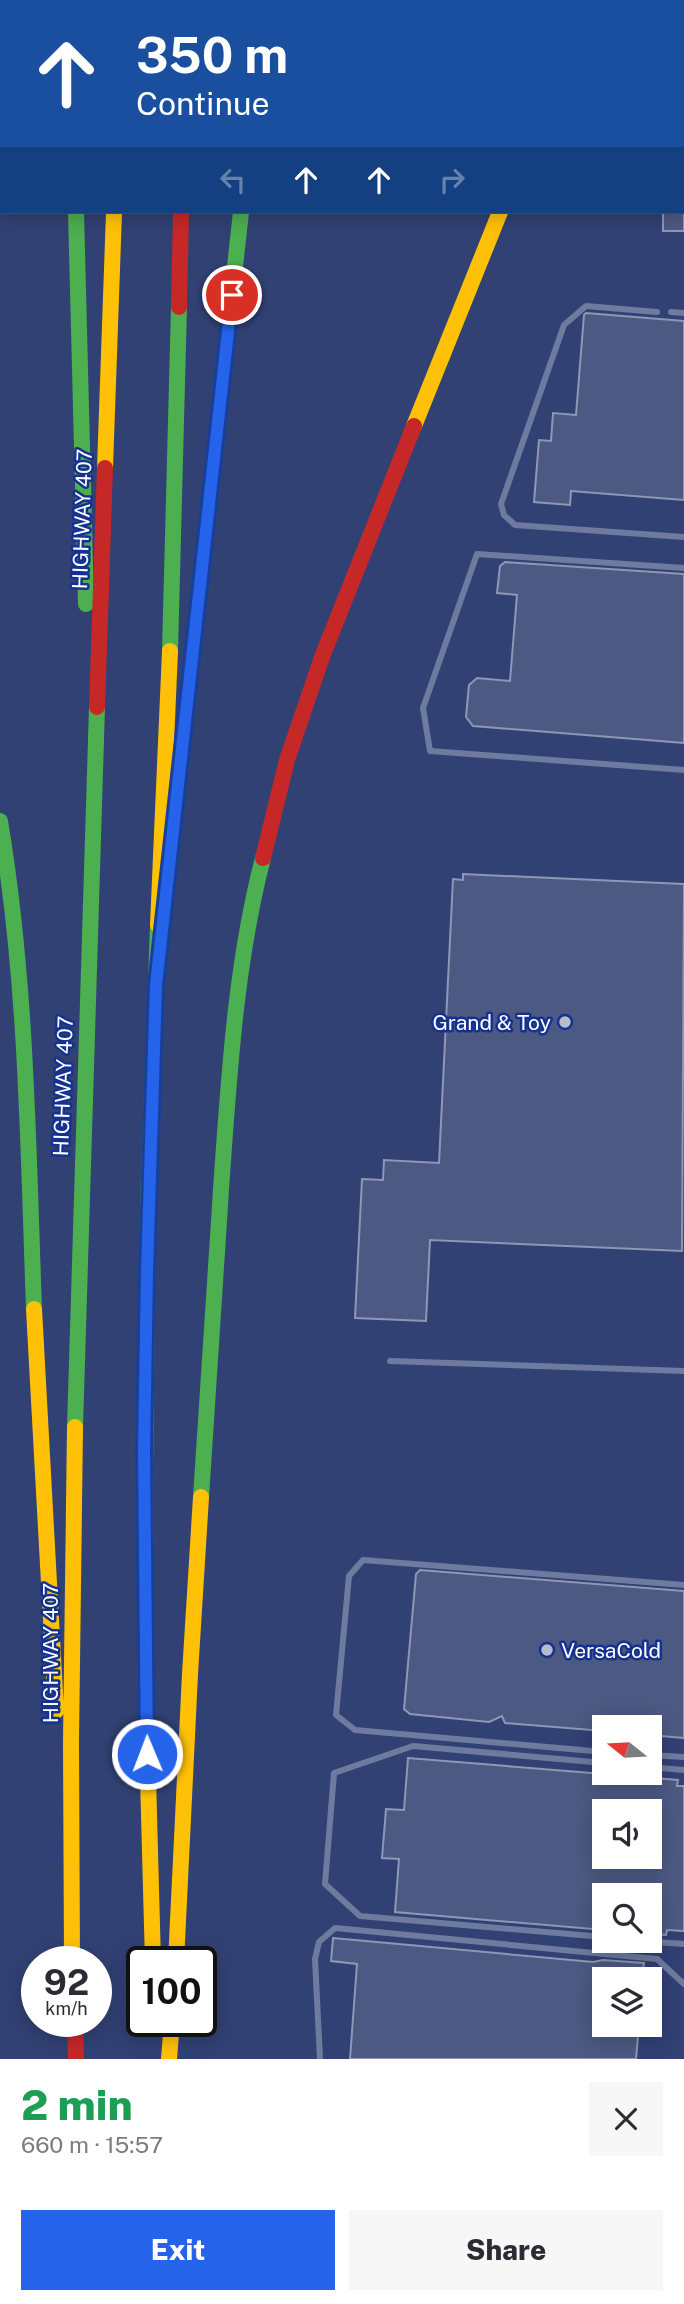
<!DOCTYPE html>
<meta charset="utf-8">
<style>
:root{--surface:#fff;--page:#f7f7f7;--text:#2b2b33;--muted:#7c7c81;--accent:#2563eb}
body{margin:0;font-family:"Public Sans",sans-serif;background:var(--page);color:var(--text);height:100vh;display:flex;flex-direction:column;font-size:26px;white-space:nowrap}
*{box-sizing:border-box;margin:0}
p{font-size:23px;color:var(--muted)}
.icon{flex:none;width:38px;height:38px;fill:none;stroke:currentColor;stroke-width:2;stroke-linecap:round;stroke-linejoin:round}
.map{position:relative;height:2059px;overflow:hidden}
.panel{display:flex;flex-direction:column;background:var(--surface);flex:1}
.panel>*{flex:none}
.guide{position:absolute;left:0px;top:0px;width:684px;height:214px;box-shadow:0 4px 18px #0003;background:#1a4fa0;color:#fff;overflow:hidden}
.needle{width:46px;rotate:288deg}
.fabs{position:absolute;left:592px;top:1715px;display:grid;gap:14px}
.fabs a{display:grid;place-items:center;width:70px;height:70px;border-radius:0px;background:var(--surface);box-shadow:0 4px 18px #0003;font-size:35px}
.speed{position:absolute;left:21px;top:1946px;display:flex;gap:14px;font-size:35px;font-weight:700;text-align:center}
.speed>*{display:grid;place-content:center;width:91px;height:91px;border-radius:50%;background:var(--surface);box-shadow:0 4px 18px #0003;line-height:1}
.speed small{font-size:18px;font-weight:400}
.speed .limit{border:4px solid #111;border-radius:10px;background:#fff;color:#111}
.pin{position:absolute;display:grid;place-items:center;width:60px;height:60px;color:#fff;margin:-30px;border:4px solid #fff;border-radius:50%;box-shadow:0 2px 7px #0007}
.me{position:absolute;width:77px;margin:-38px;rotate:359deg;stroke-linejoin:round;filter:drop-shadow(0 0 5px #0008)}
.turn{display:flex;align-items:center;gap:24px;height:147px;padding:0 21px;font-size:32px}
.turn .icon{width:91px;height:91px;stroke-width:2.5}
.turn b{display:block;font-size:49px;line-height:60px}
.lanes{display:flex;align-items:center;height:66px;padding:0 21px;background:#0003;justify-content:center;gap:35px;direction:ltr}
.lanes .off{opacity:.35}
.round{display:grid;place-items:center;flex:none;width:74px;height:74px;border-radius:0px;background:var(--page)}
.head{display:flex;align-items:center;justify-content:space-between;height:119px;padding:0 21px}
h1{font-size:42px;font-weight:800;line-height:52px;color:#1e9e55}
.action{display:flex;gap:14px;margin-top:auto;padding:14px 21px}
.action a{flex:1;height:80px;border-radius:0px;background:var(--accent);color:#fff;font-size:28px;font-weight:800;line-height:80px;text-align:center}
.action a+a{background:var(--page);color:var(--text)}
.map>svg:first-child{display:block}
.building{fill:#4c5982;stroke:#8e97b5;stroke-width:2;fill-rule:evenodd}
.lines{fill:none;stroke-linecap:round;stroke-linejoin:round}
.lane{stroke:#6e7b9f;stroke-width:6}
.fast{stroke:#4caf50;stroke-width:16}
.slow{stroke:#ffc107;stroke-width:16}
.jam{stroke:#c62828;stroke-width:16}
.route-casing{stroke:#184099;stroke-width:18}
.route{stroke:#2563eb;stroke-width:12}
.poi-dot{fill:#b7bcce;stroke:#153290;stroke-width:2.5}
.labels{text-anchor:middle;dominant-baseline:central;stroke-width:5;stroke-linejoin:round;paint-order:stroke}
.street-label{font-size:21px;fill:#fff;stroke:#153290}
.poi-label{font-size:21px;fill:#fff;stroke:#153290;text-anchor:end}
</style>
<div class="map">
<svg width="684" height="2059" viewBox="0 0 684 2059">
<rect width="100%" height="100%" fill="#314174"/>
<path class="building" d="M663,212H684V231H663Z
M586,313L684,321V500L571,491L570,505L534,502L539,440L551,441L553,413L576,415L584,315Z
M505,562L684,574V743L473,726L466,717L469,685L477,678L510,681L517,595L497,593L500,566Z
M463,874L684,884L682,1251L430,1240L426,1321L355,1318L362,1179L383,1180L384,1160L439,1163L453,879L463,880Z
M420,1570L684,1591V1738L649,1735V1727H604V1731L505,1723L502,1716L489,1722L410,1714L404,1709L416,1574Z
M408,1758L678,1780L677,1786H684V1931L667,1930L666,1935L649,1934V1895H604V1930L395,1912L399,1859L382,1858L386,1809L404,1810ZM604,1811H649V1857H604Z
M333,1938L593,1962L603,1960L644,1963L642,1979H604V2025H639L636,2059H350L357,1964L331,1961Z"/>
<g class="lines">
<path class="lane" d="M657,312L586,306L564,325L501,504L504,515L515,525L684,537
M671,312L684,313
M684,568L477,554L423,708L430,751L684,770
M390,1361L684,1371
M604,1752L355,1730L336,1715L349,1576L363,1560L684,1585
M649,1755L684,1757
M604,1763L413,1746L334,1773L325,1884L360,1916L604,1937
M649,1767L684,1770
M642,1941L684,1944
M320,2059L315,1959L319,1942L335,1928L657,1959L684,1984"/>
<path class="fast" d="M552,0V2
M76,212L86,604
M170,651L179,307
M178,784L241,212
M0,821C27,983 28,1146 34,1309
M75,1427L97,707
M145,1469L148,1204L158,925
M201,1497C208,1395 215,1292 221,1189C229,1078 235,966 263,858"/>
<path class="slow" d="M184,0V2
M414,426L500,212
M105,468L114,212
M158,925L170,651
M34,1309L56,1711
M145,1469L146,1704L153,1962
M72,1962L71,1743L75,1427
M176,1962L190,1674L201,1497
M169,2059L172,2021"/>
<path class="jam" d="M65,0V2
M120,0V2
M266,2L267,0
M179,307L181,212
M97,707L105,468
M263,858L287,760L322,657L414,426
M75,2021L76,2059"/>
</g>
<g class="lines">
<defs>
<path id="route" d="M147,1754L144,1450L147,1271L156,985L232,295"/>
</defs>
<use href="#route" class="route-casing"/>
<use href="#route" class="route"/>
</g>
<g class="poi-dot">
<circle cx="565" cy="1022" r="7"/>
<circle cx="547" cy="1650" r="7"/>
</g>
<g class="labels">
<g class="street-label">
<text transform="translate(82 519) rotate(-88)">HIGHWAY 407</text>
<text transform="translate(63 1086) rotate(-88)">HIGHWAY 407</text>
<text transform="translate(50 1653) rotate(-90)">HIGHWAY 407</text>
</g>
<g class="poi-label">
<text x="551" y="1022">Grand &amp; Toy</text>
<text x="561" y="1650" text-anchor="start">VersaCold</text>
</g>
</g>
</svg>
<div class="fabs">
<a><svg class="needle" viewBox="-14 -14 28 28"><path d="M0-13l5 13h-10z" fill="#e53935"/><path d="M0 13l5-13h-10z" fill="#7c7c81"/></svg></a>
<a><svg class="icon" aria-label="sound" viewBox="0 0 24 24"><path d="M4 9h4l5-4v14l-5-4H4zM17 9q2 3 0 6"/></svg></a>
<a><svg class="icon" aria-label="search" viewBox="0 0 24 24"><circle cx="10" cy="10" r="6"/><path d="M15 15l6 6"/></svg></a>
<a><svg class="icon" aria-label="layers" viewBox="0 0 24 24"><path d="M12 4l9 5-9 5-9-5zM3 14l9 5 9-5"/></svg></a>
</div>
<div class="speed"><div>92<small>km/h</small></div><div class="limit">100</div></div>
<div class="pin" style="left:232px;top:295px;background:#d93025"><svg class="icon" aria-label="arrive" viewBox="0 0 24 24"><path d="M6 21V4h12l-3 4 3 4H6"/></svg></div>
<svg class="me" style="left:147px;top:1754px" viewBox="-20 -20 40 40"><circle r="17" fill="#2563eb" stroke="#fff" stroke-width="3"/><path d="M0-11L8 9 0 5-8 9z" fill="#fff"/></svg>
<div class="guide">
<div class="turn"><svg class="icon" aria-label="ahead" viewBox="0 0 24 24"><path d="M12 20V5M6 11l6-6 6 6"/></svg><div><b>350 m</b>Continue</div></div>
<div class="lanes"><svg class="icon off" aria-label="left" viewBox="0 0 24 24"><path d="M17 20v-9H6M10 6l-5 5 5 5"/></svg><svg class="icon" aria-label="ahead" viewBox="0 0 24 24"><path d="M12 20V5M6 11l6-6 6 6"/></svg><svg class="icon" aria-label="ahead" viewBox="0 0 24 24"><path d="M12 20V5M6 11l6-6 6 6"/></svg><svg class="icon off" aria-label="right" viewBox="0 0 24 24"><path d="M7 20v-9h11M14 6l5 5-5 5"/></svg></div>
</div>
</div>
<section class="panel">
<div class="head"><div><h1>2 min</h1><p>660 m · 15:57</p></div><a class="round"><svg class="icon" aria-label="close" viewBox="0 0 24 24"><path d="M6 6l12 12M18 6L6 18"/></svg></a></div>
<div class="action"><a>Exit</a><a>Share</a></div>
</section>
